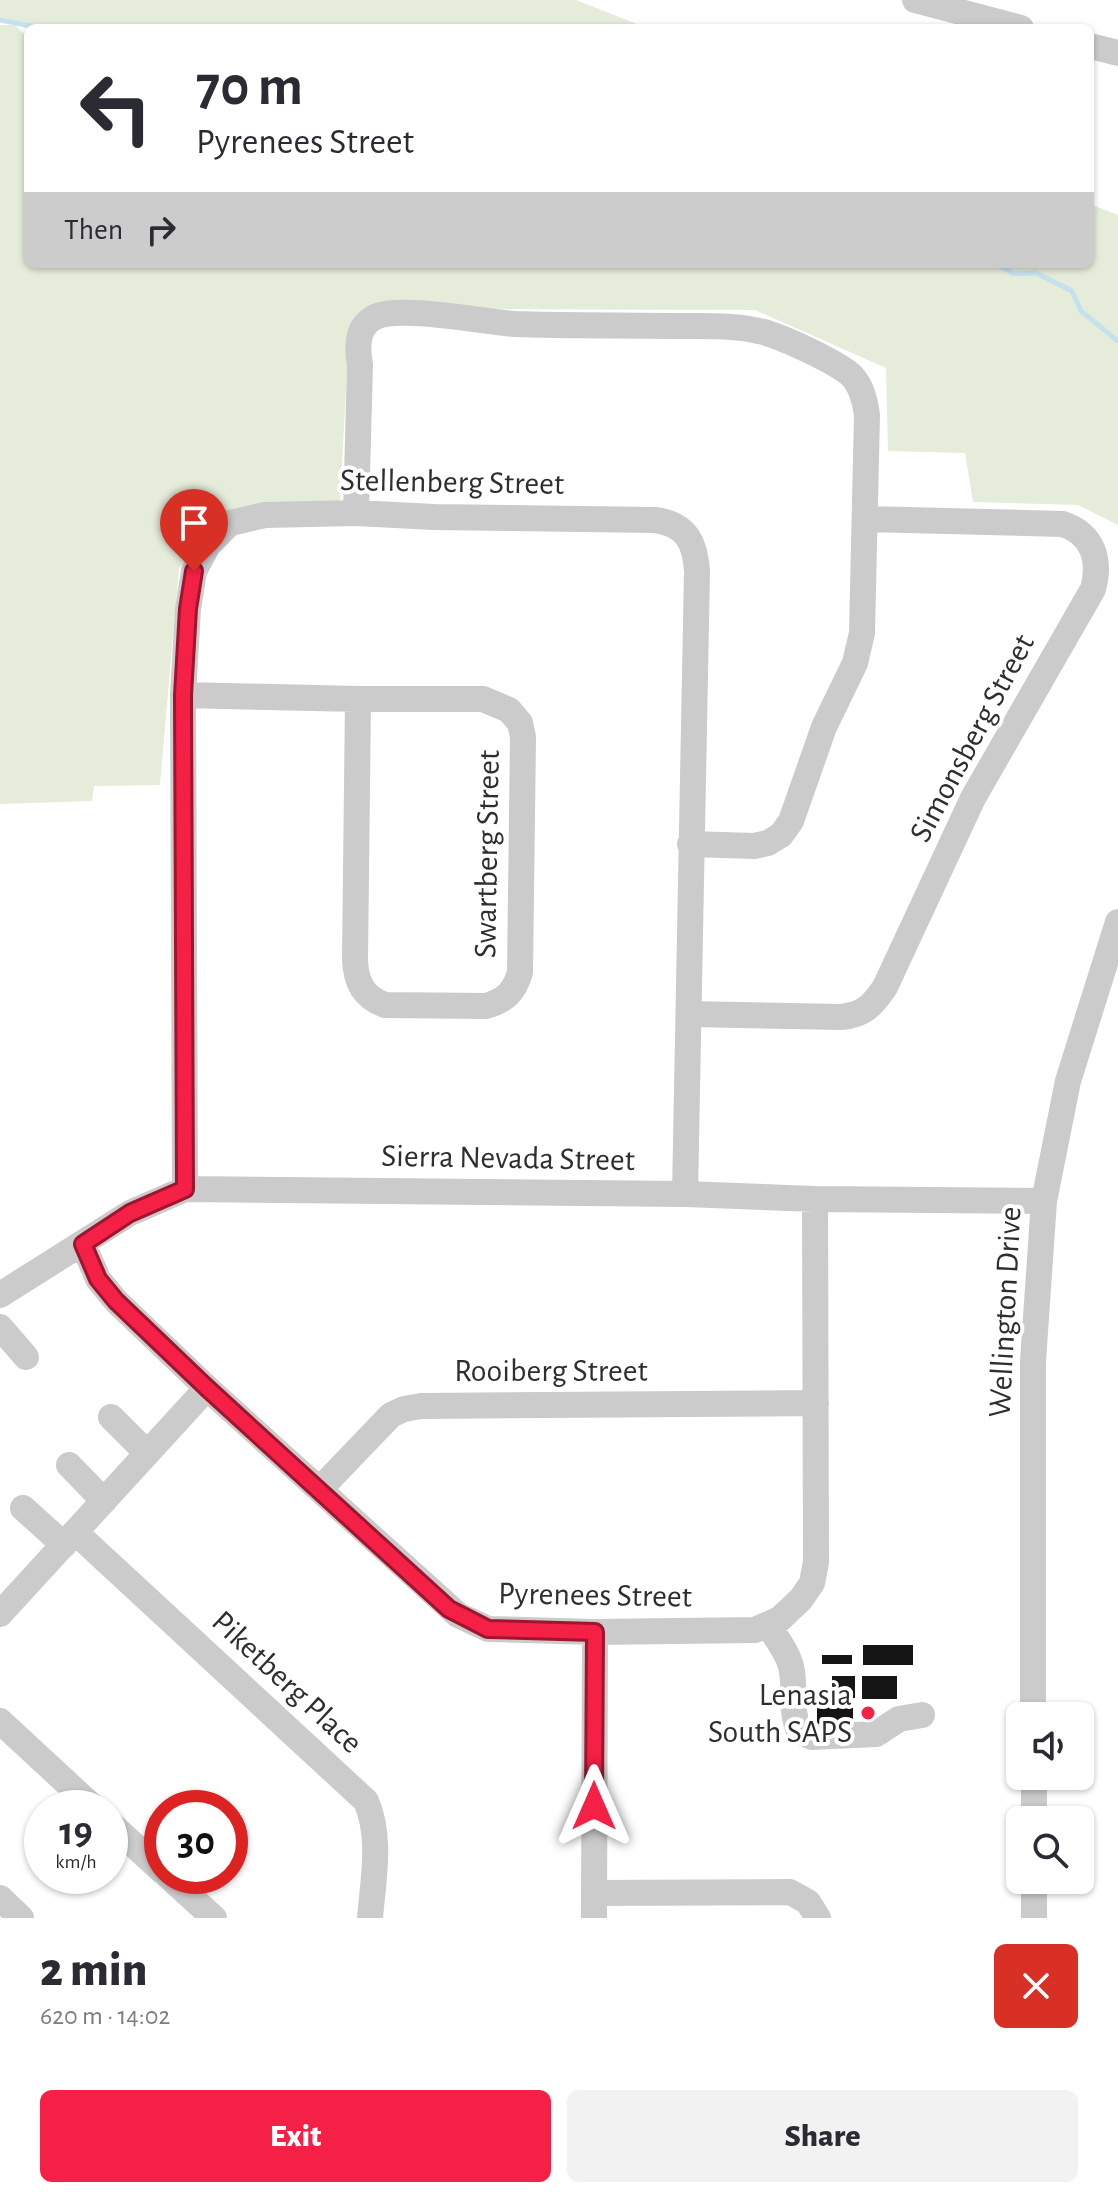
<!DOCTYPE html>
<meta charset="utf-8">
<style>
:root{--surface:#fff;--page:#f2f2f3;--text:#2b2b33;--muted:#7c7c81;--accent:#f42045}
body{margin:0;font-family:"Alegreya Sans",sans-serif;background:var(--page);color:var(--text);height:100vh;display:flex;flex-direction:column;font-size:30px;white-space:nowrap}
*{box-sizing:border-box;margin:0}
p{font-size:26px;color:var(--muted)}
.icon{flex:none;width:44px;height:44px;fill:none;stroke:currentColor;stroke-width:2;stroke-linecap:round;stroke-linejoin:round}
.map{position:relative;height:1918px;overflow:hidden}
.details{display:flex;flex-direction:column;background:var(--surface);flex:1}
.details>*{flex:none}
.top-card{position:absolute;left:24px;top:24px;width:1070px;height:244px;border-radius:12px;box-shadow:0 2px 6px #0004;background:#fff;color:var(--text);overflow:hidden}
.controls{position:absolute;left:1006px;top:1702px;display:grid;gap:16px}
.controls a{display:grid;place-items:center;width:88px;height:88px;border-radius:12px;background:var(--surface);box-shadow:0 2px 6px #0004;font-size:40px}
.speed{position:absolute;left:24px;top:1790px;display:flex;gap:16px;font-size:40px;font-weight:700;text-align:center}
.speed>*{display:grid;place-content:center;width:104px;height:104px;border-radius:50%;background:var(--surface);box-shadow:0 2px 6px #0004;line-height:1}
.speed small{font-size:20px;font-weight:400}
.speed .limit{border:12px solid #d22;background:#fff;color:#111}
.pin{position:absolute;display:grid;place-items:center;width:68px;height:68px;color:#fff;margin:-82px -34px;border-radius:50% 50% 50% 0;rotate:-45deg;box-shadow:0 0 8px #0007}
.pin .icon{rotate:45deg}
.me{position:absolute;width:88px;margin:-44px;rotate:0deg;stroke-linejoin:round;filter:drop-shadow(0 0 6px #0008)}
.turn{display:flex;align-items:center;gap:28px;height:168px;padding:0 40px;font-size:36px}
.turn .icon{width:104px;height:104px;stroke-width:2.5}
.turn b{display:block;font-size:56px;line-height:68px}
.then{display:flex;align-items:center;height:76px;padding:0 40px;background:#0003;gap:16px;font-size:30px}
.round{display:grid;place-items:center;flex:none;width:84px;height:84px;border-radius:12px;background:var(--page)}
.head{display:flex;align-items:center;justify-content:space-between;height:136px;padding:0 40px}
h1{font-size:48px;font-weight:800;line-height:60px}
.action{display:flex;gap:16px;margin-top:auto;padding:16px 40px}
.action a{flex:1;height:92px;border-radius:12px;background:var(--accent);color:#fff;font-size:32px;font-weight:800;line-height:92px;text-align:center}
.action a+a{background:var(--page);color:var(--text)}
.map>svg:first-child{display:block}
.green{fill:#e6ecda}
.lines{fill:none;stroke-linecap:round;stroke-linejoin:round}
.stream{stroke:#c4e2ee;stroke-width:5}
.building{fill:#151515}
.minor{stroke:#cbcbcb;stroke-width:26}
.route-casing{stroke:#9f152d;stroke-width:20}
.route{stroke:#f42045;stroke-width:14}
.poi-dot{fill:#f42045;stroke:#fff;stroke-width:3}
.labels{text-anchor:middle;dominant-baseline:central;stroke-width:8;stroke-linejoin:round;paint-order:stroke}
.street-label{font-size:32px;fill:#2e2e2e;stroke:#fff}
.poi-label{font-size:32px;fill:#2e2e2e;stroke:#fff;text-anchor:end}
</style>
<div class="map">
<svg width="1118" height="1918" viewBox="0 0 1118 1918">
<rect width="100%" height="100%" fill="#fff"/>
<path class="green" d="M0,0H576L647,28H29L22,22L0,17Z
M0,25H15L23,33L28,31V264H1090V204L1118,215V525L1078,505L973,502L965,453L888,451L886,368L755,310L375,309L349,333L340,502L224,514L179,568L160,785L94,786L92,801L0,804Z"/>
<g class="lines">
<path class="stream" d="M0,20L41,28
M998,264L1013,274L1036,273L1072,291L1081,311L1118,341"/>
</g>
<path class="building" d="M863,1645H913V1665H863Z
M822,1655H852V1664H822Z
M832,1676H855V1698H832Z
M862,1676H897V1699H862Z
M817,1707H853V1730H817Z"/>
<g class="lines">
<path class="minor" d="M915,0L1021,28
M1090,46L1118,53
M356,513L360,365C357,347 356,327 375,317C400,305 484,322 515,324C570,326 625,325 680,326C706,326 734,325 759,331C779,335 837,362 852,376C862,387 865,401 867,415L862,633L855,663L824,727L791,821L781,835L768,843L754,846L690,844
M183,695L358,699H483L509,710L520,723L523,737L520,972C515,991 505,1001 486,1006L385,1005C363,997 356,982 355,960L358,699
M690,1014L841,1017C864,1015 873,1005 885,987L973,798L1093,589C1101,560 1093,534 1063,524L866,519
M185,1189L183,695L188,609L194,571L208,545L230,523L265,515L356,513L434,517L655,520C686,524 695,542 697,571L685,1194
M83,1244L98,1279L116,1301L207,1388L458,1615L488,1629L595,1632L755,1630L780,1619L801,1599L812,1583L816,1562L815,1199
M0,1295L130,1213L185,1189L685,1194L815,1199L1044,1201
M0,1327L26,1357
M111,1417L147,1453
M69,1465L104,1501
M320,1489L391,1415L404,1409L421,1406L816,1403
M23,1508L64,1545
M75,1532L366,1801C382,1837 373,1881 370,1918
M0,1614L207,1388
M768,1625C776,1638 787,1651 791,1666C796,1687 790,1710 799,1731L812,1737L876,1734L899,1719L922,1715
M1033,1716V1361L1044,1201L1068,1081L1118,922
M0,1721L94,1808
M1034,1776V1820
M110,1823L162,1871
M168,1876L214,1918
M594,1893L790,1892L808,1902L818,1918
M0,1898L21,1918
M594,1918L595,1632
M1034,1918V1880"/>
</g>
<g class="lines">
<defs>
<path id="route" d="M194,571L188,609L183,695L185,1189L130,1213L83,1244L98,1279L116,1301L207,1388L449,1609L488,1629L595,1632L594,1806"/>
</defs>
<use href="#route" class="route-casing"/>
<use href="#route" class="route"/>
</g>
<circle class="poi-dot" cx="868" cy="1713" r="8"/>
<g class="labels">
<g class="street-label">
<text transform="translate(452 482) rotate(1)">Stellenberg Street</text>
<text transform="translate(972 738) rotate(-62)">Simonsberg Street</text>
<text transform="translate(487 854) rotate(-89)">Swartberg Street</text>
<text transform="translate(508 1158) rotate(1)">Sierra Nevada Street</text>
<text transform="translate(1005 1312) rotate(-87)">Wellington Drive</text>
<text x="551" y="1371">Rooiberg Street</text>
<text transform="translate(595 1595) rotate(1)">Pyrenees Street</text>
<text transform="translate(287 1682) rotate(43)">Piketberg Place</text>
</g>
<g class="poi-label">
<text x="852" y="1695">Lenasia<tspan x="852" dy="37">South SAPS</tspan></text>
</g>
</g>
</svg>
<div class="controls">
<a><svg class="icon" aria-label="sound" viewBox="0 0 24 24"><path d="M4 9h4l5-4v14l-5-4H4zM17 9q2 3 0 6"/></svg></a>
<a><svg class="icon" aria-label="search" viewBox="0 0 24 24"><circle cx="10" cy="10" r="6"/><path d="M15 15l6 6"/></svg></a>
</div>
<div class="speed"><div>19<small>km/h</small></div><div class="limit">30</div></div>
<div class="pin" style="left:194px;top:571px;background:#d93025"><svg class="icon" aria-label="arrive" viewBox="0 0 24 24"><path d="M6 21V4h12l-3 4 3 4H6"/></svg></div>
<svg class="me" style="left:594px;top:1806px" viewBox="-20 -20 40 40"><path d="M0-17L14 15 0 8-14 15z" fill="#f42045" stroke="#fff" stroke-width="4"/></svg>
<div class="top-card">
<div class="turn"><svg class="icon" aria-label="left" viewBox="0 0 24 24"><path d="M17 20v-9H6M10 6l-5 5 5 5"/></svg><div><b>70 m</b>Pyrenees Street</div></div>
<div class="then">Then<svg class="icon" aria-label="right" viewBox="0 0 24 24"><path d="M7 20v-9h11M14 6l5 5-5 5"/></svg></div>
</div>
</div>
<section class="details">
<div class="head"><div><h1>2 min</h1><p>620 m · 14:02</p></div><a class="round" style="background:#d93025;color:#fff"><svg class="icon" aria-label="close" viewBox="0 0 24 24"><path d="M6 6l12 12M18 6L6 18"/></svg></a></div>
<div class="action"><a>Exit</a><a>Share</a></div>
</section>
